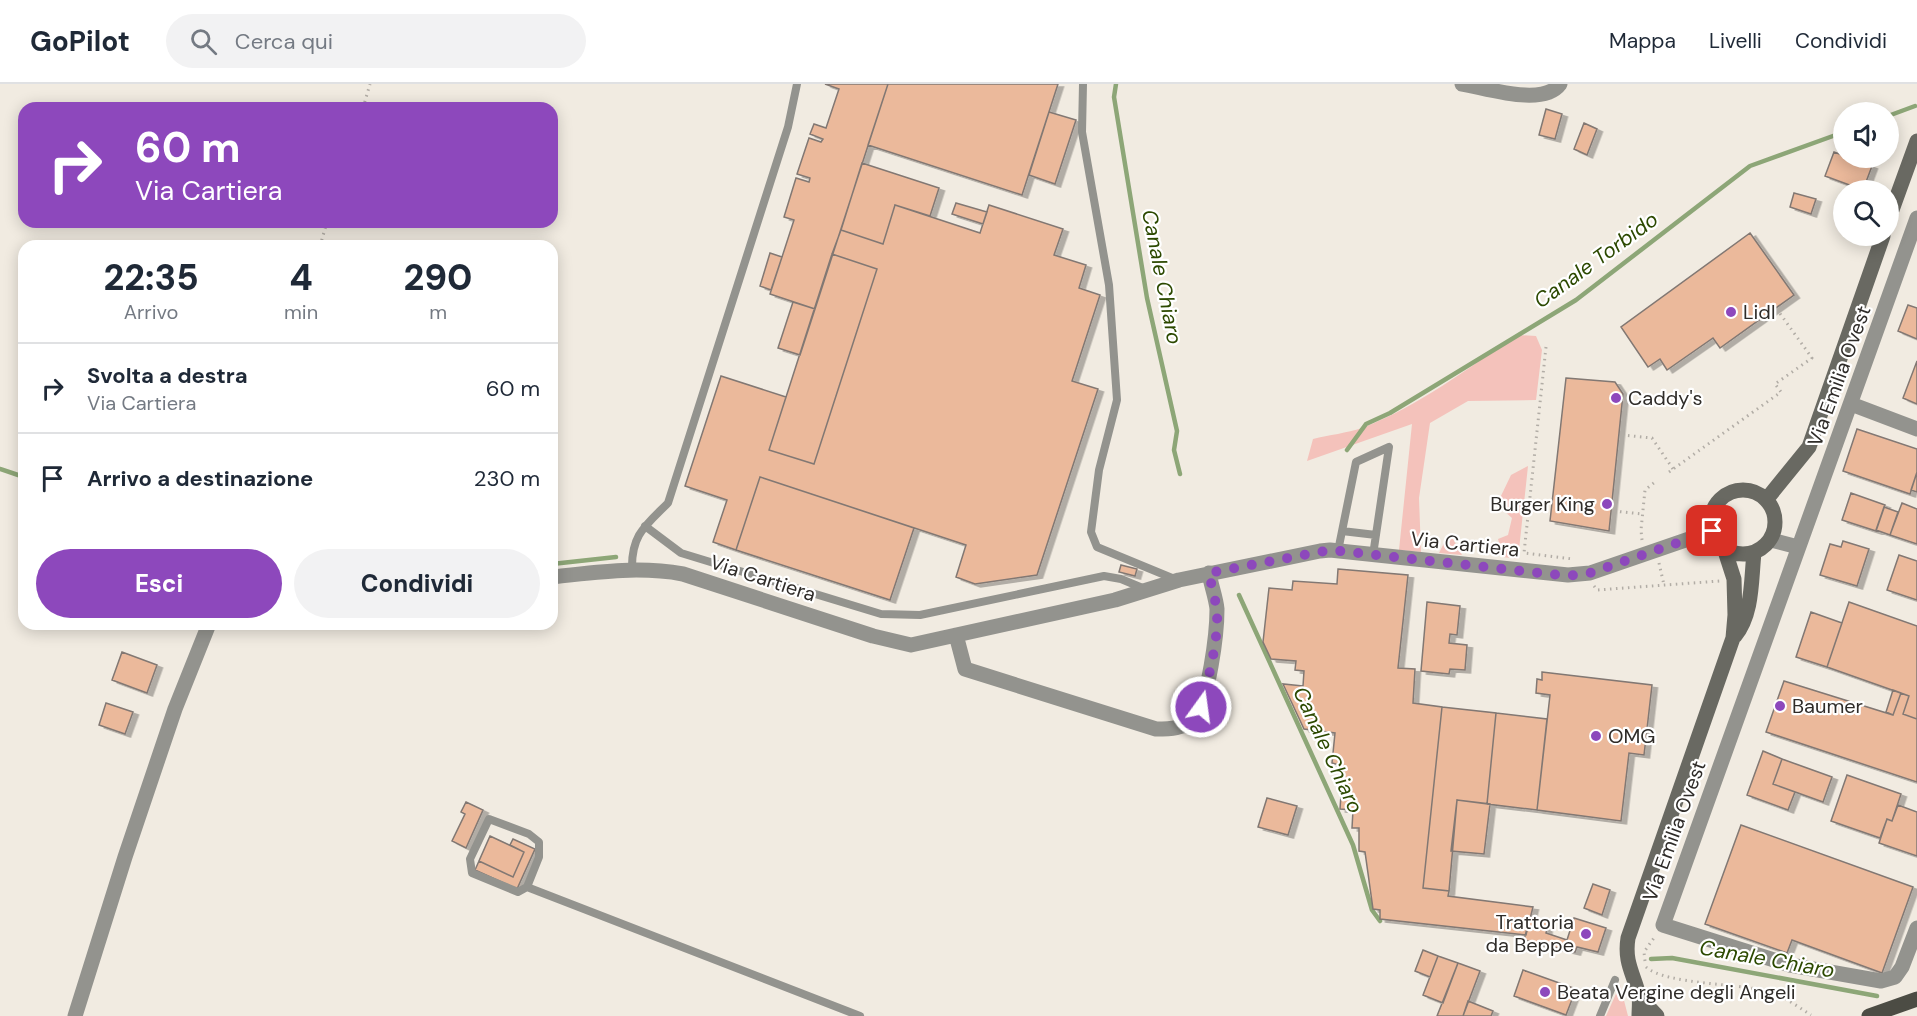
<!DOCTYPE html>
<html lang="it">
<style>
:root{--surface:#fff;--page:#f2f2f3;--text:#1f2937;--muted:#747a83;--line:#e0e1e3;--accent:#8d48bc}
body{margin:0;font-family:"DM Sans",sans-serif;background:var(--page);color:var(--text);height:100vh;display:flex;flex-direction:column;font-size:22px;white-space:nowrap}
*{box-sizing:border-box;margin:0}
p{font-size:20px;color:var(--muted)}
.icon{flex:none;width:33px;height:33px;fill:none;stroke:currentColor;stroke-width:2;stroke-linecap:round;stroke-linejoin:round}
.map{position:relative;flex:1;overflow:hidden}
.sheet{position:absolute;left:18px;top:156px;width:540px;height:390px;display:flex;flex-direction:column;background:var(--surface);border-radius:18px;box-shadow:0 3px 15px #0003}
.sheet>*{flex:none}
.banner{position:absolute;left:18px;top:18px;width:540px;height:126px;border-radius:18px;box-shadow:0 3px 15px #0003;background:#8d48bc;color:#fff;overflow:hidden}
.fabs{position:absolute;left:1833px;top:18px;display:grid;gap:12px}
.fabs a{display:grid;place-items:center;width:66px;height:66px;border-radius:50%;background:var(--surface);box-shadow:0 3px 15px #0003;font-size:30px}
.pin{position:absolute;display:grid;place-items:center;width:51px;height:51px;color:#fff;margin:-26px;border-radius:12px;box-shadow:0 3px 9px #0006}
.me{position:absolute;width:66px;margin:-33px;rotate:14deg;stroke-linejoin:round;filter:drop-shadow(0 0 4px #0008)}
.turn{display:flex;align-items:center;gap:21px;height:126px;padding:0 18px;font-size:27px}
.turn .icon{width:78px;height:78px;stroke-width:2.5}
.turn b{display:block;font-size:42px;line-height:51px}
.eta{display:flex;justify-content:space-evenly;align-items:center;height:102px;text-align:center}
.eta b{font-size:36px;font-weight:800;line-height:42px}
.button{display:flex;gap:12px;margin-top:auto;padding:12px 18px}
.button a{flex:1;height:69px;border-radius:36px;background:var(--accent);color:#fff;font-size:24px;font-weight:800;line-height:69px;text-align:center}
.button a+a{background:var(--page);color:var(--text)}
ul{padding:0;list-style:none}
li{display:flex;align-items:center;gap:18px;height:90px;padding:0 18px;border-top:2px solid var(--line)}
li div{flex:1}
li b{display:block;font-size:22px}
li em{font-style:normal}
header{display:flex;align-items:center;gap:36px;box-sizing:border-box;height:84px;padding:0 30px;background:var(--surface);border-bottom:2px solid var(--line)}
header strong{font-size:28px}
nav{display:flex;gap:33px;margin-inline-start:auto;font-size:21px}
.search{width:420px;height:54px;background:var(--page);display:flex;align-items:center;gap:15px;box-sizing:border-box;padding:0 21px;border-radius:33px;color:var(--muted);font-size:22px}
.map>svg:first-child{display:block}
.green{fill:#f4c2bb}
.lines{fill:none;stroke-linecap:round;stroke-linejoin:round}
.stream{stroke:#8da677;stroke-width:4.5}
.building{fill:#ebb99b;stroke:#827873;stroke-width:1.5;filter:url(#shadow)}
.path{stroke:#b2ada6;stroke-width:3;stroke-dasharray:1.5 4.5;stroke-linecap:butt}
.lane{stroke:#93938e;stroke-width:8}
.street{stroke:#93938e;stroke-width:15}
.secondary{stroke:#696962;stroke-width:15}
.primary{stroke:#4c4c44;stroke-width:15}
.route{stroke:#8d48bc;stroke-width:10;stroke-dasharray:0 18}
.poi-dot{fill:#8d48bc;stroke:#fff;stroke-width:2}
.labels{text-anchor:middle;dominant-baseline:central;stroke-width:4.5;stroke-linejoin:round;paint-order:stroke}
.poi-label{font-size:20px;fill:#2f2c29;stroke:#fff;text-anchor:start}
.street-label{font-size:20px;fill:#2f2c29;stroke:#fff}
.water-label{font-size:21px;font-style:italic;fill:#2c4900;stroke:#fff}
</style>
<header>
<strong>GoPilot</strong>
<div class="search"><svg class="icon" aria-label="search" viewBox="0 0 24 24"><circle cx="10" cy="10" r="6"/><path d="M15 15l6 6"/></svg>Cerca qui</div>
<nav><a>Mappa</a><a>Livelli</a><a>Condividi</a></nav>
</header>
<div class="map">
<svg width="1917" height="932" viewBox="0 0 1917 932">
<defs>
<filter id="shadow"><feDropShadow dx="5.5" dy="3" stdDeviation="0" flood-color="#0004"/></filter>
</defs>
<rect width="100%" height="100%" fill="#f1ebe1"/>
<path class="green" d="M1517,251L1536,252L1542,266L1536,316L1468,317L1430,339L1419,414L1421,468L1399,466L1412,340L1307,377L1313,355C1329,351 1347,349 1362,344C1419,322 1467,285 1517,251Z
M1528,382L1518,475L1503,473L1498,455L1508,451L1512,434L1504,427L1500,414L1511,391Z
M1446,455H1453L1462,471L1439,469Z
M1620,901L1628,932H1606Z"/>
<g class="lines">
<path class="stream" d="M1116,0L1114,13L1147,214L1177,347L1174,366L1180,390
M1888,32L1915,22
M1347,366L1366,340L1390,329L1576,216L1750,82L1844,48
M0,385L24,393
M552,480L616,473
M1239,511L1353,761L1372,826L1380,837
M1651,875L1672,874L1877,912"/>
</g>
<path class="building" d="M825,0H888L815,225L770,210L794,136L784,133L796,94L809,98L810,94L797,90L809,54L821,58L823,55L810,50L814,40L826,44L839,5Z
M888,0H1058L1022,111L868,61Z
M1546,25L1562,30L1555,55L1539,51Z
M1049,28L1076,36L1055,100L1029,91Z
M1584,39L1597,45L1587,71L1574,65Z
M1834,68L1872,82L1863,106L1825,92Z
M862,79L939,104L930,132L895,121L883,160L841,146Z
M1794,109L1816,115L1811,130L1790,123Z
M956,119L987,128L983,140L952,130Z
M895,121L980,149L989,121L1063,145L1054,171L1086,181L1079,204L1100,211L1072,297L1098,305L1037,491L975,500L956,493L966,461L760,393L736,466L713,458L727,416L685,402L721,292L786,313L769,366L814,380L877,185L832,170L841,146L883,160Z
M1750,149L1794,211L1720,264L1713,254L1667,286L1660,275L1648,283L1621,243Z
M770,169L782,173L771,206L760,202Z
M832,170L877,185L814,380L769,366Z
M793,218L815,225L800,271L778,264Z
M1908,221L1917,224V255L1898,247Z
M1917,277V320L1903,314Z
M1566,294L1615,298L1623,310L1609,447L1550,437Z
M1857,345L1917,365V388L1910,410L1843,387Z
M1917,388V408L1911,406Z
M760,393L914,444L890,516L736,466Z
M1851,409L1885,421L1876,447L1842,436Z
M1902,419L1917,425V460L1890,451Z
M1884,423L1898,428L1890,451L1876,446Z
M1843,457L1869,465L1857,502L1820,491L1830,460L1841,463Z
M1899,471L1917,477V516L1887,506Z
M1121,481L1137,485L1135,492L1119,488Z
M1338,485L1408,491L1398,584L1415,585L1413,619L1442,623L1423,804L1449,807L1448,812L1533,823L1526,851L1380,835V826L1373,825L1365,768L1359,767V744H1352L1353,726L1340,725L1343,682L1332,679L1335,649L1304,645L1283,600L1303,602L1304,587L1295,586L1296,577L1271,575L1263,558L1269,504L1292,506L1293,497L1337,500Z
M1427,518L1460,522L1457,551L1450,550L1449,559L1467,561L1465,586L1450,585L1449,590L1421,587Z
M1849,518L1917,542V635L1903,630L1909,612L1827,583Z
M1811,528L1842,539L1827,583L1796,573Z
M122,568L157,581L147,609L112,596Z
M1542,588L1652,601L1644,671L1629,669L1621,737L1537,726L1550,611L1536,609L1537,595L1542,596Z
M1784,597L1893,631L1901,609L1909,612L1903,630L1917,635V698L1766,648Z
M1893,606L1901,609L1893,631L1886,628Z
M106,619L133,628L125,650L99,641Z
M1442,623L1496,629L1487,720L1457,716L1449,807L1423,804Z
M1496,629L1547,635L1537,726L1487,720Z
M1763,667L1782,675L1773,700L1795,708L1788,726L1747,711Z
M1782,675L1832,693L1823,718L1773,700Z
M1847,691L1901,710L1892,737L1887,735L1880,754L1831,737Z
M1267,714L1297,722L1288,751L1258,743Z
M1457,716L1490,720L1484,770L1451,767Z
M466,718L483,726L466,764L452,757L465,730L461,728Z
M1898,721L1917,728V772L1879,759L1887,735L1892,737Z
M1741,741L1913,803L1882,889L1792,856L1787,869L1705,840Z
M490,752L524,768L513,793L479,777Z
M513,755L535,765L517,805L475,786L479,777L513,793L524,768L510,761Z
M1593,800L1610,806L1602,831L1584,824Z
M1530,833L1548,838L1546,849L1567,856L1574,834L1606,844L1598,868L1577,863L1575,868L1524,856Z
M1423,866L1438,872L1430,893L1415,887Z
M1438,872L1458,879L1443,919L1423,911Z
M1458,879L1480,887L1463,932H1437Z
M1523,886L1576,905L1566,931L1514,912Z
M1468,917L1493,927L1491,932H1463Z"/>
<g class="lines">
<path class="path" d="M363,24L370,0
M320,162L327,138
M1546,263L1524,469L1573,475
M1622,351L1652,354L1673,385
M1669,388L1781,308L1775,300L1812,274L1776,224
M1614,427L1642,430
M1642,456L1641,446L1645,406L1655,398
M1659,479L1664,501
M1594,502L1597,506L1720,497
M1645,877L1644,868L1656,851
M1646,883C1666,901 1741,899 1770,908C1784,912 1798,923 1811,931"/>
<path class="lane" d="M1083,0L1082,48L1109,201L1117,316L1099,386L1091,448L1097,463L1177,496
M645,442L681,469L881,530L920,531L1104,492L1121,495L1145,505
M1342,447L1376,451
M1338,467L1356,378L1389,363L1373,471
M632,486C631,451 645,442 668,419L788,43L797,0
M527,803L539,773V758L529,750L489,735L470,775L472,789L518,808L527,803L860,932
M1600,932L1615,896"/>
<path class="street" d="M1462,0C1487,4 1543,23 1560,0
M1917,134L1663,841L1790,881L1881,897L1895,893L1902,883L1917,844
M1851,320L1917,345
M1771,456L1798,463
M552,493C596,488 639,482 683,490L873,552L911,561L1115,516L1179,496L1320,467L1330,466L1568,491L1590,489L1712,447
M956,551L965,585L1156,645C1169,645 1185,645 1194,634C1209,616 1217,549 1217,525C1216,514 1211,501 1209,489
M75,932L125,773L175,625L209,540"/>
<path class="secondary" d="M1888,137L1917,57
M1711 438a32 32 0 1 1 64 0a32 32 0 1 1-64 0Z
M1766,416L1809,363L1883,152
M1735,552C1753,530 1751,496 1754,469
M1639,913L1657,932
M1639,932C1639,926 1640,918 1639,912C1634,890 1624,879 1628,854L1733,554L1735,531L1734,495L1724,464"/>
<path class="primary" d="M1869,932L1917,915"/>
</g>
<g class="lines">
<path class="route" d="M1201,623C1208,596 1221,548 1216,521C1214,510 1211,500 1209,489L1330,466L1568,492L1590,489L1712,447"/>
</g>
<g class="poi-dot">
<circle cx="1731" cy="228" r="6"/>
<circle cx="1616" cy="314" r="6"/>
<circle cx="1607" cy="420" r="6"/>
<circle cx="1780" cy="622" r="6"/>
<circle cx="1596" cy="652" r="6"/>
<circle cx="1586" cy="850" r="6"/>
<circle cx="1545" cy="908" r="6"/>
</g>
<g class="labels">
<g class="poi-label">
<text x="1743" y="228">Lidl</text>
<text x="1628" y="314">Caddy's</text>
<text x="1595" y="420" text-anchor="end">Burger King</text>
<text x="1792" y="622">Baumer</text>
<text x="1608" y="652">OMG</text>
<text x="1574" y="838" text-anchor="end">Trattoria<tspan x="1574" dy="23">da Beppe</tspan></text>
<text x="1557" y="908">Beata Vergine degli Angeli</text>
</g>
<g class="street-label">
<text transform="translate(1839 292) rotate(-70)">Via Emilia Ovest</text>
<text transform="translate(1465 460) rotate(6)">Via Cartiera</text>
<text transform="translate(763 494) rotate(18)">Via Cartiera</text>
<text transform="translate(1674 747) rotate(-70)">Via Emilia Ovest</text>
</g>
<g class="water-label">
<text transform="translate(1596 176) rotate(-36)">Canale Torbido</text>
<text transform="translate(1162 193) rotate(79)">Canale Chiaro</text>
<text transform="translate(1328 666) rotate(65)">Canale Chiaro</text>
<text transform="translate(1767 875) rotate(10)">Canale Chiaro</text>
</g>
</g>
</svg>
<div class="fabs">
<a><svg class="icon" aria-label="sound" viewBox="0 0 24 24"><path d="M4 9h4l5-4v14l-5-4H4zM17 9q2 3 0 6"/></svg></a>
<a><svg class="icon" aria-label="search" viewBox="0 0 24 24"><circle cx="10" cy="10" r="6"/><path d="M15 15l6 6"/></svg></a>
</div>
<div class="pin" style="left:1712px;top:447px;background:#d93025"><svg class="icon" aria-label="arrive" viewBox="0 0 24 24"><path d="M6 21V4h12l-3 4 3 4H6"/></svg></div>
<svg class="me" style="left:1201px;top:623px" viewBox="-20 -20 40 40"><circle r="17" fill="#8d48bc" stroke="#fff" stroke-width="3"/><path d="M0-11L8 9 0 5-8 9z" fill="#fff"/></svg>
<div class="banner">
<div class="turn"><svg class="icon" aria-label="right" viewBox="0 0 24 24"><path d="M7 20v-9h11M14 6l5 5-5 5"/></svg><div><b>60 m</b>Via Cartiera</div></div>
</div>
<section class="sheet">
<div class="eta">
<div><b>22:35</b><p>Arrivo</p></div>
<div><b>4</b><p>min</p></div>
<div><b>290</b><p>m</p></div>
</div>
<ul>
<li><svg class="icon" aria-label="right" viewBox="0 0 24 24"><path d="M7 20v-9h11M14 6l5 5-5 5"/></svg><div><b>Svolta a destra</b><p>Via Cartiera</p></div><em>60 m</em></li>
<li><svg class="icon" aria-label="arrive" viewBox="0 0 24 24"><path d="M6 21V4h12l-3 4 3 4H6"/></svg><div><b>Arrivo a destinazione</b></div><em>230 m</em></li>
</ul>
<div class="button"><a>Esci</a><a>Condividi</a></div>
</section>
</div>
